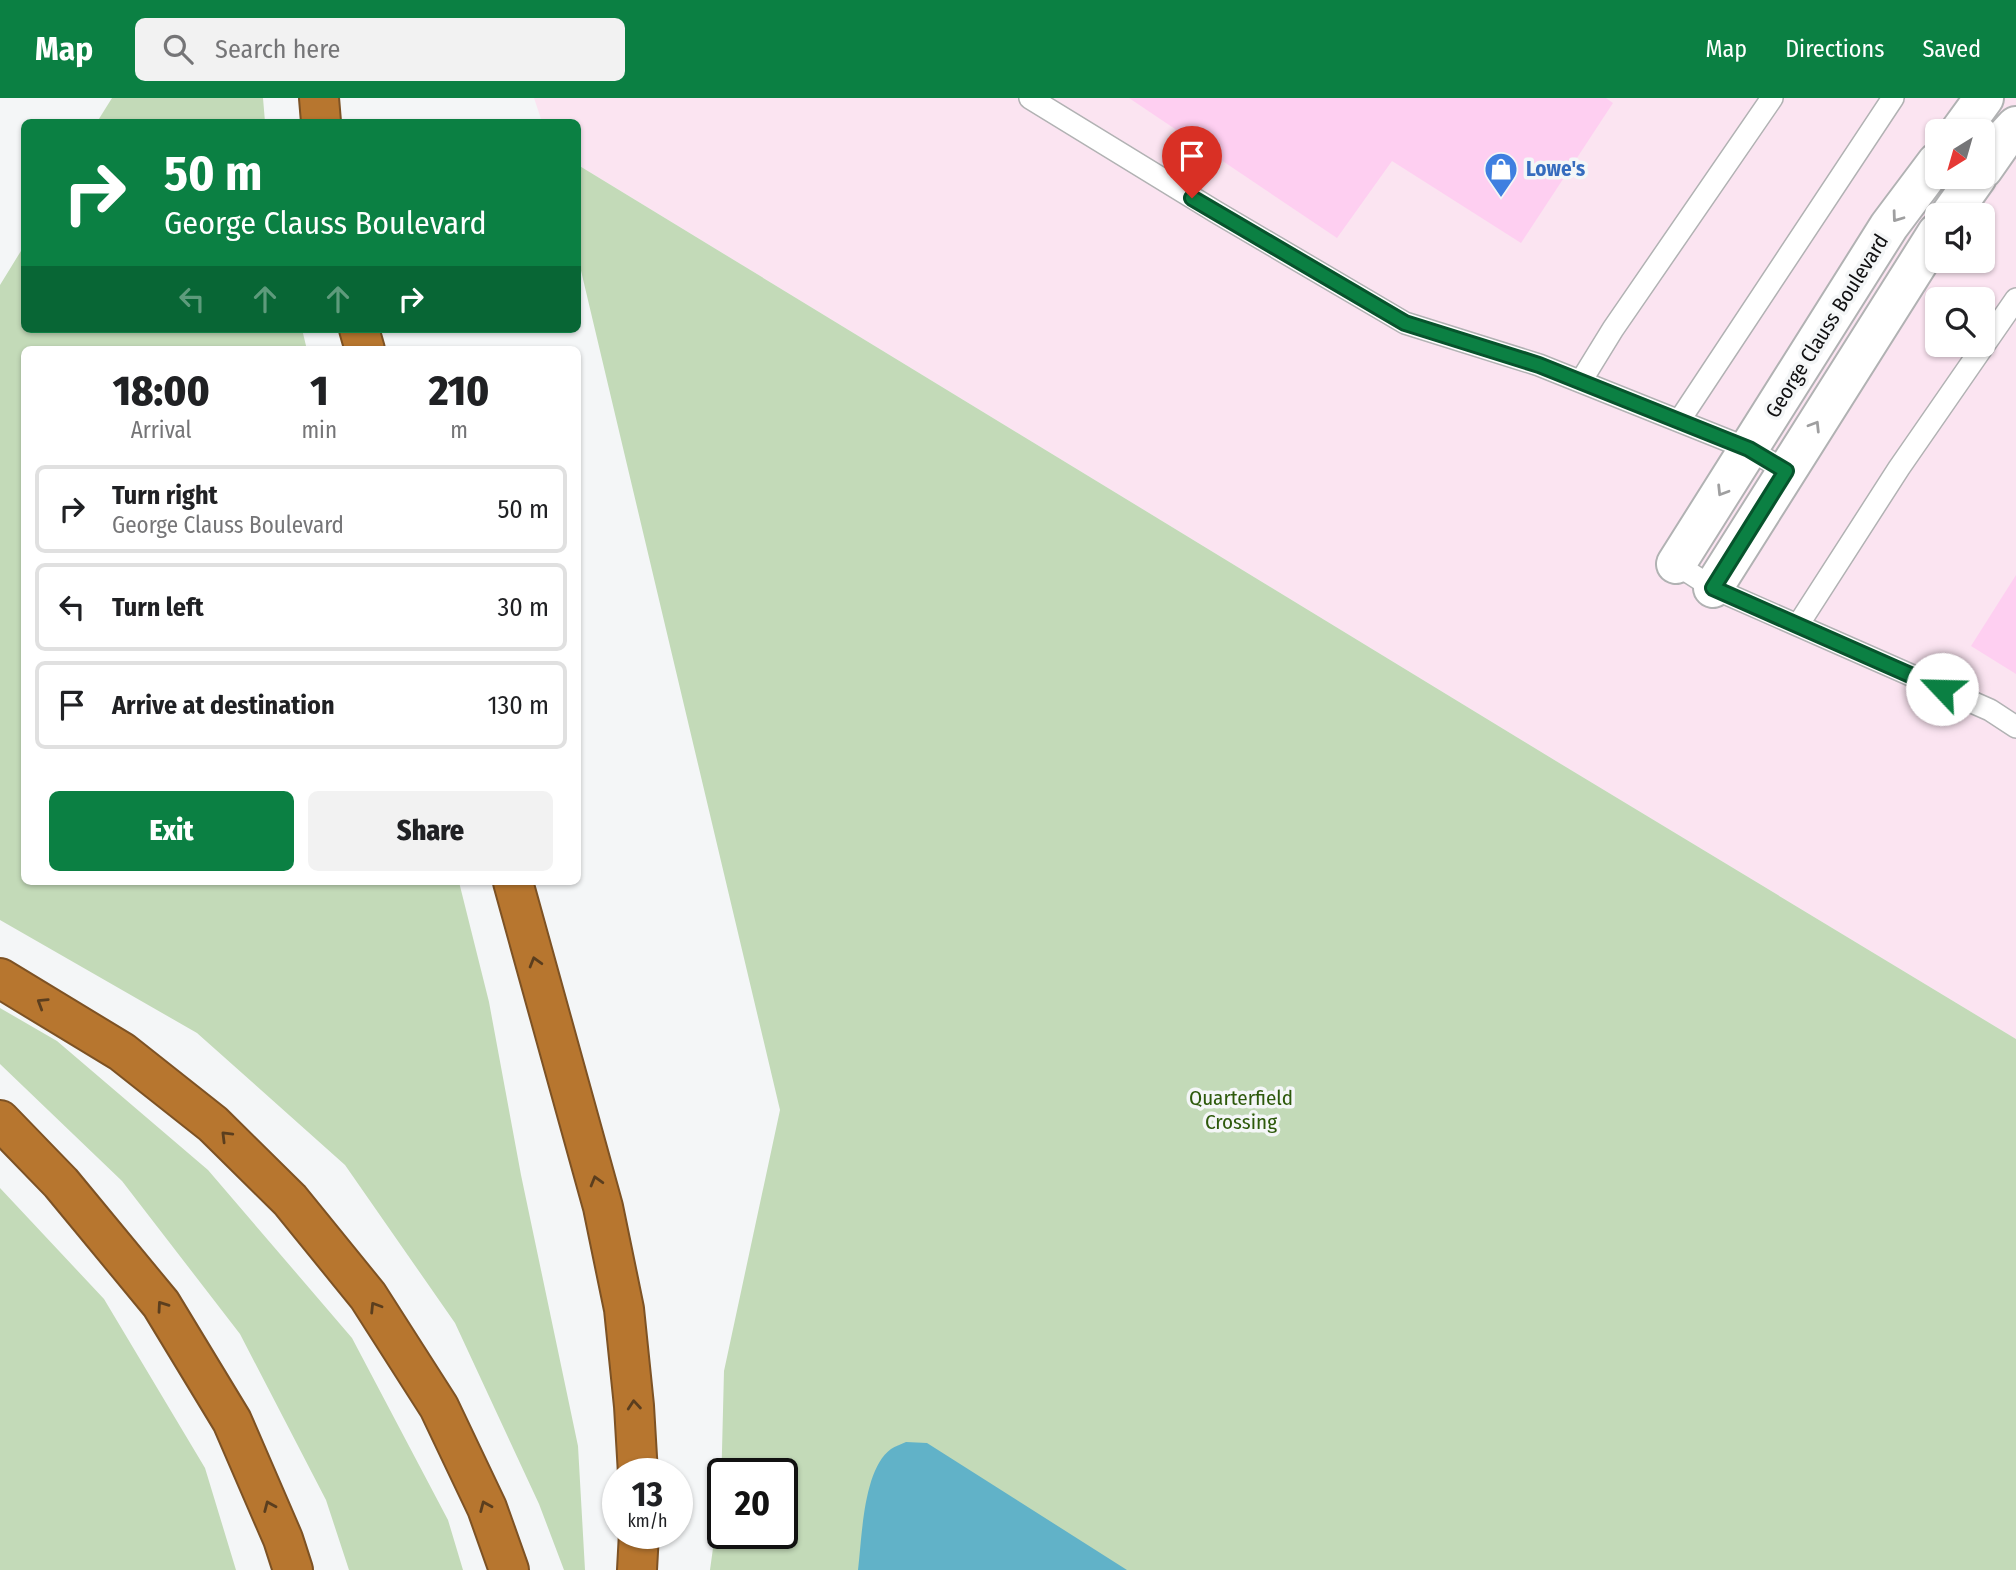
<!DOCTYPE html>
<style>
:root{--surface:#fff;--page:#f2f2f2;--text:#202124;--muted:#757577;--line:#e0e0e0;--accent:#0b8043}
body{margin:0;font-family:"Fira Sans Condensed",sans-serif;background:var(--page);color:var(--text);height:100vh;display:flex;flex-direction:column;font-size:26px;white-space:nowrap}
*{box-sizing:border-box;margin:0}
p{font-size:23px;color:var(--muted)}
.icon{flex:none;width:38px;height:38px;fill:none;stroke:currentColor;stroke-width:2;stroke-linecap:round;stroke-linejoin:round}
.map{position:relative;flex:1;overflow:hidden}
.drawer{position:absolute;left:21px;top:248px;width:560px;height:539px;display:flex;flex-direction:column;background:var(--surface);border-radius:10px;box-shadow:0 2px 5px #0004}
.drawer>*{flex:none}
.guide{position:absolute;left:21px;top:21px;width:560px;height:214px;border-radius:10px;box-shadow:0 2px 5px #0004;background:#0b8043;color:#fff;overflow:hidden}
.needle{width:46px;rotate:217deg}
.buttons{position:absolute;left:1925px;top:21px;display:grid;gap:14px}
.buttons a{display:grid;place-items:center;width:70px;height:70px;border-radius:10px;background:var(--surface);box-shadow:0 2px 5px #0004;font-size:35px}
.speed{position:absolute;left:602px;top:1360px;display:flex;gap:14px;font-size:35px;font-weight:700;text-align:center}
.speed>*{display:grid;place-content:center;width:91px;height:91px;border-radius:50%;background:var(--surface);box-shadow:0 2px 5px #0004;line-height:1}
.speed small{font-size:18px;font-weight:400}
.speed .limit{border:4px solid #111;border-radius:10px;background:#fff;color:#111}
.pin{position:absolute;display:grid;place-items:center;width:60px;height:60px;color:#fff;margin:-72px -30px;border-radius:50% 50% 50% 0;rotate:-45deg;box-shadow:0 0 7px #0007}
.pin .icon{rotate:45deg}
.me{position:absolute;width:77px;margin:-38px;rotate:294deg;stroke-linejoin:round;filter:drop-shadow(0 0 5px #0008)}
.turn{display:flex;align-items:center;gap:24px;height:147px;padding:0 28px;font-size:32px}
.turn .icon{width:91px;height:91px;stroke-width:2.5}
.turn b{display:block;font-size:49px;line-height:60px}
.lanes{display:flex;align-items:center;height:66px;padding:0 28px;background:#0003;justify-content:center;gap:35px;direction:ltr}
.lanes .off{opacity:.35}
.eta{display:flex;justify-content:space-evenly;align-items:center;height:119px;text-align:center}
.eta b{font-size:42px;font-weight:800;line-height:49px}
.cta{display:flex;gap:14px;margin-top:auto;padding:14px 28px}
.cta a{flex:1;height:80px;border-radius:10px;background:var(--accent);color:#fff;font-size:28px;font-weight:800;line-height:80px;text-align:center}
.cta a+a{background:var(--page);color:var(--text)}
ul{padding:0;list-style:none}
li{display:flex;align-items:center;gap:21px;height:88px;margin:0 14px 10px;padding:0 14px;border:4px solid var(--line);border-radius:10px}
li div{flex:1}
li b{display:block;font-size:26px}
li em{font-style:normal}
header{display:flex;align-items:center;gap:42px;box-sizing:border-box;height:98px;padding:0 35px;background:var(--accent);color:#fff}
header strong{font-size:33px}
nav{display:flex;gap:38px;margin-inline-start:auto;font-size:24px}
.search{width:490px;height:63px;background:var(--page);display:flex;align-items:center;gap:18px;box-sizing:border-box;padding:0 24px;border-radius:10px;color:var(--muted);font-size:26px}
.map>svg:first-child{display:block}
.commercial{fill:#fbe4f1;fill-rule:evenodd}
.green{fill:#c3dab8;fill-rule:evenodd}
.water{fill:#61b2c8}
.building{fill:#fecff1}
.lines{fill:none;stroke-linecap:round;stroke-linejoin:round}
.service-casing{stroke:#b1b2b3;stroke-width:24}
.minor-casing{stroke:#b1b2b3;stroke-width:42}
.motorway-casing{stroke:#7d5224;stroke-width:42}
.service{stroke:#fff;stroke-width:21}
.minor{stroke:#fff;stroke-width:38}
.motorway{stroke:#b7762f;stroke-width:38}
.oneway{stroke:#9f9fa0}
.oneway2{stroke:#5b3e1e}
.route-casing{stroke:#07532c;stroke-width:18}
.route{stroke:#0b8043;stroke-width:12}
.labels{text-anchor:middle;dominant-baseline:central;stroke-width:7;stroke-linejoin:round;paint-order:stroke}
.shop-label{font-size:21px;font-weight:bold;fill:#366cbe;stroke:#f4f6f7;text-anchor:start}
.street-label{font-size:21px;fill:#101011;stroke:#f4f6f7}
.park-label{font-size:21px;fill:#2d590b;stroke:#f4f6f7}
</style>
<header>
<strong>Map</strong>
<div class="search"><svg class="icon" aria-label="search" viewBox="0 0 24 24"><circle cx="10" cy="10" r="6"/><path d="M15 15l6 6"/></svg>Search here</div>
<nav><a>Map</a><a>Directions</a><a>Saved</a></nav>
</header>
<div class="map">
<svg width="2016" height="1472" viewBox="0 0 2016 1472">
<rect width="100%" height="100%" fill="#f4f6f7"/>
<path class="commercial" d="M534,0H2016V941L1556,663L578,67V24H542ZM1937,33H1983V79H1937ZM1937,117H1983V163H1937ZM1937,201H1983V247H1937Z"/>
<path class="green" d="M112,0H263L265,24H97Z
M578,67L1556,663L2016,941V1472H710L721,1392L724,1273L780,1012L578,160ZM723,1376H782V1435H723Z
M24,148V231H302L307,252H24V784H459L489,904L521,1077L578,1348L585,1472H564L539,1406L455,1225L345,1067L197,935L0,822V187Z
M0,910L57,943L208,1072L352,1240L448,1422L463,1472H349L326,1402L240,1236L122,1083L0,966Z
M0,1090L104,1201L205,1370L236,1472H0Z"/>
<path class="water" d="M906,1344L927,1345L1127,1472H858C862,1440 863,1371 891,1351C895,1348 902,1346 906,1344Z"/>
<path class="building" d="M1129,0H1606L1613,5L1521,145L1392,63L1337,140Z
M2016,477V576L1971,548Z"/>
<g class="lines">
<defs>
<path id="service" d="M1030,0L1216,114L1405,225L1539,267L1749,351L1786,373
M1581,283L1613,231L1772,0
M1679,323L1893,0
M1676,466L1713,490L1990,612L2016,629
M1798,527L1899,370L2016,201"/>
<path id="minor" d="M1960,33L1984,0
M1983,71L2004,41L2016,28
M1950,117L1977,79
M1676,466L1889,128L1937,64
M1713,490L1937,135"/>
<path id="motorway" d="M319,0L321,24
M359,231L365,252
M513,784L603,1109L624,1211L634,1308L638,1376
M0,880L122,954L213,1026L290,1102L368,1198L439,1309L487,1410L509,1472
M0,1022L61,1085L161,1206L232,1323L283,1441L293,1472
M637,1472L639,1435"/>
</defs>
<use href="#service" class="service-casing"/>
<use href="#minor" class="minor-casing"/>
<use href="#motorway" class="motorway-casing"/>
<use href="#service" class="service"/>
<use href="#minor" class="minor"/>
<use href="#motorway" class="motorway"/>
</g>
<defs><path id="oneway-chevron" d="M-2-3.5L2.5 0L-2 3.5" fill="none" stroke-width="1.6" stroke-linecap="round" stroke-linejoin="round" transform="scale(1.75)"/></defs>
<g class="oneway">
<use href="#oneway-chevron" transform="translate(1897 119) rotate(126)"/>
<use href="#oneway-chevron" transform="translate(1815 328) rotate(-58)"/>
<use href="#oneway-chevron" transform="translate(1722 393) rotate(122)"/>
</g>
<g class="oneway2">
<use href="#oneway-chevron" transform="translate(535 864) rotate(-106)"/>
<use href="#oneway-chevron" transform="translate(42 905) rotate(-148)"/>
<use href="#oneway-chevron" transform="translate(226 1038) rotate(-135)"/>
<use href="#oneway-chevron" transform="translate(596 1083) rotate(-106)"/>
<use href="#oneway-chevron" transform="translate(162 1208) rotate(-125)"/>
<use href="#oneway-chevron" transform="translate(375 1209) rotate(-122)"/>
<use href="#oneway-chevron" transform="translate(634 1307) rotate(-95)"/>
<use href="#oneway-chevron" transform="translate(269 1408) rotate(-113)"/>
<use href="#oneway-chevron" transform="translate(485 1408) rotate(-113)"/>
</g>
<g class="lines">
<defs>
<path id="route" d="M1192,100L1405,225L1539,267L1749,351L1786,373L1713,490L1942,591"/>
</defs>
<use href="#route" class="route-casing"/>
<use href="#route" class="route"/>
</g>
<defs>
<symbol id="shop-pin" viewBox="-11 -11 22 30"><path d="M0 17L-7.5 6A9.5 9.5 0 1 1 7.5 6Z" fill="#3f7fe0" stroke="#f4f6f7"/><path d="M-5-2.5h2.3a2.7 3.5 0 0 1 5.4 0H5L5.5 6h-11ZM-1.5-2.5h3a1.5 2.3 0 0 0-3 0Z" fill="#fff"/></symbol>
</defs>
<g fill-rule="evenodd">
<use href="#shop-pin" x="1482" y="52" width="38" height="52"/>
</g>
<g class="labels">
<g class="shop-label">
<text x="1526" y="71">Lowe's</text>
</g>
<g class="street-label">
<text transform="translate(1827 228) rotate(-58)">George Clauss Boulevard</text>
</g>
<g class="park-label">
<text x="1241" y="1000">Quarterfield<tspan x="1241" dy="24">Crossing</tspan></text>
</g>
</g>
</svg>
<div class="buttons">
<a><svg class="needle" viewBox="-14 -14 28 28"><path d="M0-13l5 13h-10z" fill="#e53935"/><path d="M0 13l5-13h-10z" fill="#757577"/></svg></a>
<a><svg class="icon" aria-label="sound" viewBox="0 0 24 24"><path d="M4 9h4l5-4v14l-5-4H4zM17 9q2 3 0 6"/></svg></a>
<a><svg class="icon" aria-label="search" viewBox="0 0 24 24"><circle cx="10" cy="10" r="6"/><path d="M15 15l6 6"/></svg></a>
</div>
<div class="speed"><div>13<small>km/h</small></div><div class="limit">20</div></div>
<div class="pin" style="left:1192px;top:100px;background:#d93025"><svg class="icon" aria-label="arrive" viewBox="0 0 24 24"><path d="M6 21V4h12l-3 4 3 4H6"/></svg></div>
<svg class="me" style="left:1942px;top:591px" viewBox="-20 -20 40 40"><circle r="19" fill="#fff"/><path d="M0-13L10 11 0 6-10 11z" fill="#0b8043"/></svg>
<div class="guide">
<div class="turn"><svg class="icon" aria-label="right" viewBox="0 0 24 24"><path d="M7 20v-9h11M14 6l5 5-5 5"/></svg><div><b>50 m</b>George Clauss Boulevard</div></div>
<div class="lanes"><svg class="icon off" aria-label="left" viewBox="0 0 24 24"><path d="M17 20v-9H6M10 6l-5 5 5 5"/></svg><svg class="icon off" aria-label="ahead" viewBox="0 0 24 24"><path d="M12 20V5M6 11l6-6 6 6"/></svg><svg class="icon off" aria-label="ahead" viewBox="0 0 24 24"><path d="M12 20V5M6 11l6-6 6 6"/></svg><svg class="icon" aria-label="right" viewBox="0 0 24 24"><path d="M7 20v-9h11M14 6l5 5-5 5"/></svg></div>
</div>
<section class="drawer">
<div class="eta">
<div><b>18:00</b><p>Arrival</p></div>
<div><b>1</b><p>min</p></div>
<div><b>210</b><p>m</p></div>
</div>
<ul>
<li><svg class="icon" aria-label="right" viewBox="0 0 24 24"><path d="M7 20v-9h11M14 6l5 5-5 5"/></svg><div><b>Turn right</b><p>George Clauss Boulevard</p></div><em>50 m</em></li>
<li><svg class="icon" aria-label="left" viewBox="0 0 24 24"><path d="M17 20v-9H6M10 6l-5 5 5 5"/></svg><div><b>Turn left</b></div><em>30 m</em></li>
<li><svg class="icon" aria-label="arrive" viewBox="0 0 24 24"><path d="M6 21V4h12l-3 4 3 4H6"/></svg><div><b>Arrive at destination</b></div><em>130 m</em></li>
</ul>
<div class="cta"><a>Exit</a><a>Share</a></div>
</section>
</div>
